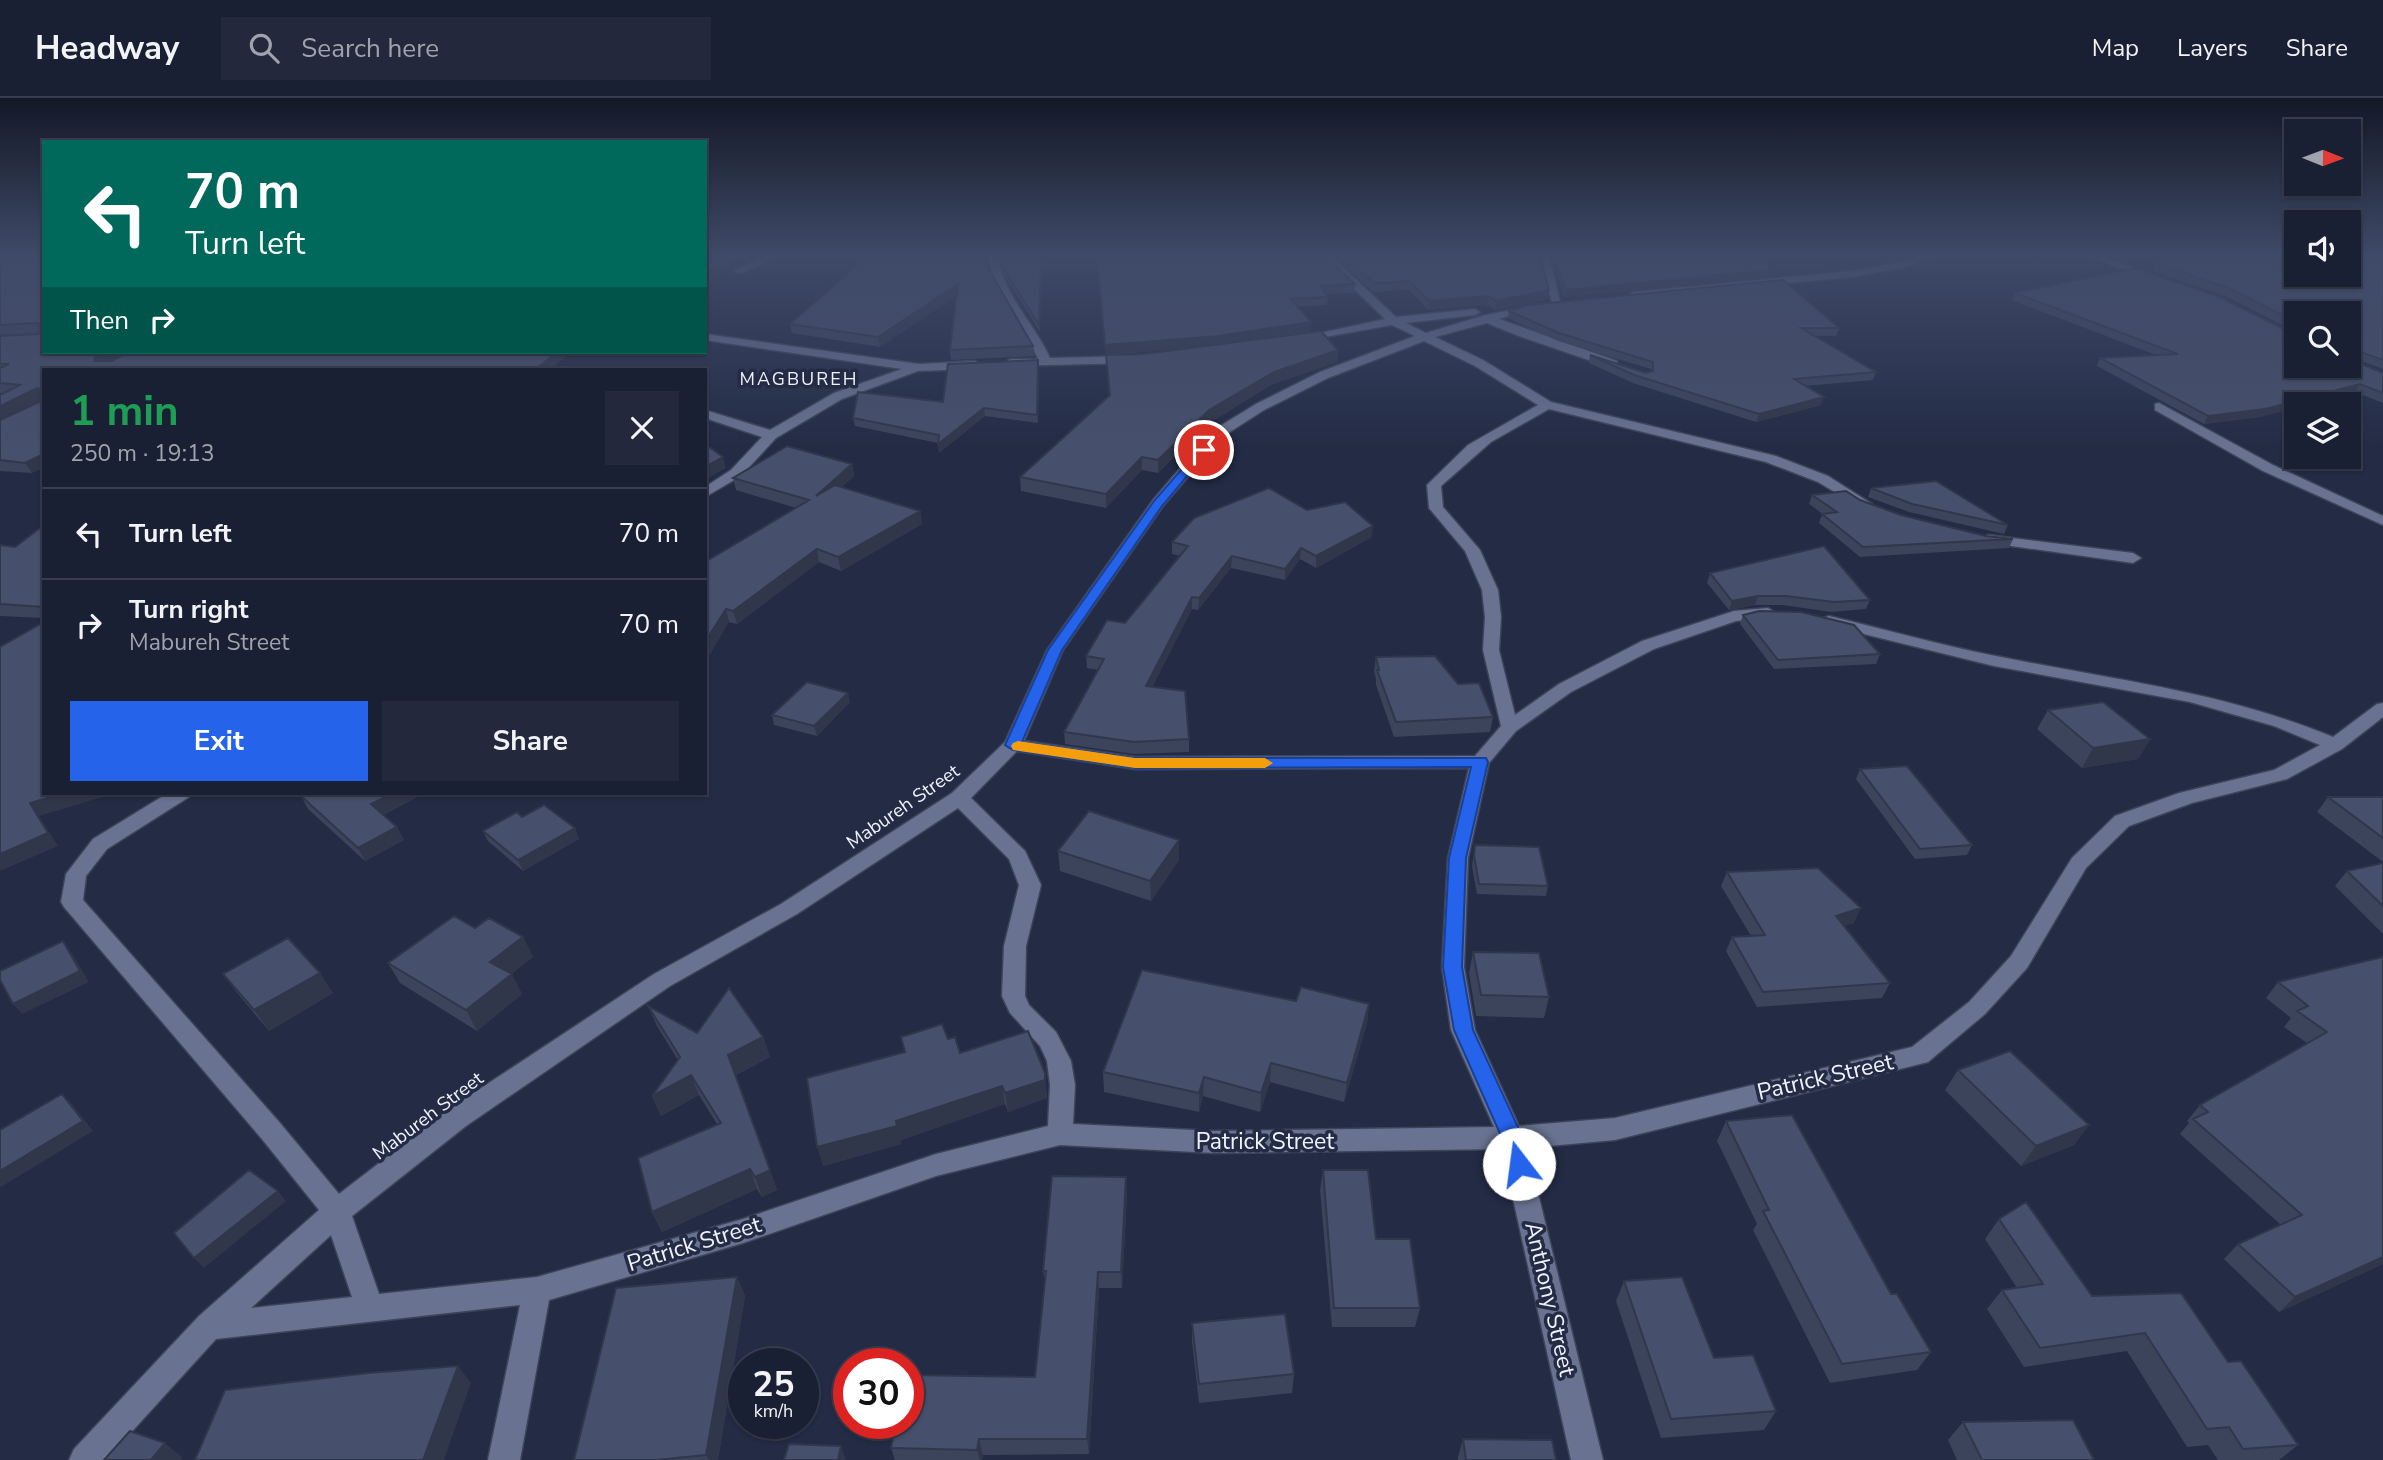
<!DOCTYPE html>
<meta charset="utf-8">
<style>
:root{--surface:#1a2034;--page:#23283c;--text:#f1f3f6;--muted:#9fa3ac;--line:#383e4f;--accent:#2563eb}
body{margin:0;font-family:"Nunito Sans",sans-serif;background:var(--page);color:var(--text);height:100vh;display:flex;flex-direction:column;font-size:26px;white-space:nowrap}
*{box-sizing:border-box;margin:0}
p{font-size:23px;color:var(--muted)}
.icon{flex:none;width:38px;height:38px;fill:none;stroke:currentColor;stroke-width:2;stroke-linecap:round;stroke-linejoin:round}
.map{position:relative;flex:1;overflow:hidden}
.details{position:absolute;left:42px;top:270px;width:665px;height:427px;display:flex;flex-direction:column;background:var(--surface);border-radius:0px;box-shadow:0 2px 5px #0004,0 0 0 2px var(--line)}
.details>*{flex:none}
.guide{position:absolute;left:42px;top:42px;width:665px;height:214px;border-radius:0px;box-shadow:0 2px 5px #0004,0 0 0 2px var(--line);background:#00695c;color:#fff;overflow:hidden}
.needle{width:46px;rotate:91deg}
.controls{position:absolute;left:2284px;top:21px;display:grid;gap:14px}
.controls a{display:grid;place-items:center;width:77px;height:77px;border-radius:0px;background:var(--surface);box-shadow:0 2px 5px #0004,0 0 0 2px var(--line);font-size:35px}
.speed{position:absolute;left:728px;top:1250px;display:flex;gap:14px;font-size:35px;font-weight:700;text-align:center}
.speed>*{display:grid;place-content:center;width:91px;height:91px;border-radius:50%;background:var(--surface);box-shadow:0 2px 5px #0004,0 0 0 2px var(--line);line-height:1}
.speed small{font-size:18px;font-weight:400}
.speed .limit{border:10px solid #d22;background:#fff;color:#111}
.pin{position:absolute;display:grid;place-items:center;width:60px;height:60px;color:#fff;margin:-30px;border:4px solid #fff;border-radius:50%;box-shadow:0 2px 7px #0007}
.me{position:absolute;width:77px;margin:-38px;rotate:345deg;stroke-linejoin:round;filter:drop-shadow(0 0 5px #0008)}
.turn{display:flex;align-items:center;gap:24px;height:147px;padding:0 28px;font-size:32px}
.turn .icon{width:91px;height:91px;stroke-width:2.5}
.turn b{display:block;font-size:49px;line-height:60px}
.then{display:flex;align-items:center;height:66px;padding:0 28px;background:#0003;gap:14px;font-size:26px}
.round{display:grid;place-items:center;flex:none;width:74px;height:74px;border-radius:0px;background:var(--page)}
.overview{display:flex;align-items:center;justify-content:space-between;height:119px;padding:0 28px}
h1{font-size:42px;font-weight:700;line-height:52px;color:#1e9e55}
.button{display:flex;gap:14px;margin-top:auto;padding:14px 28px}
.button a{flex:1;height:80px;border-radius:0px;background:var(--accent);color:#fff;font-size:28px;font-weight:700;line-height:80px;text-align:center}
.button a+a{background:var(--page);color:var(--text)}
ul{padding:0;list-style:none}
li{display:flex;align-items:center;gap:21px;height:91px;padding:0 28px;border-top:2px solid var(--line)}
li div{flex:1}
li b{display:block;font-size:26px}
li em{font-style:normal}
header{display:flex;align-items:center;gap:42px;box-sizing:border-box;height:98px;padding:0 35px;background:var(--surface);border-bottom:2px solid var(--line)}
header strong{font-size:33px}
nav{display:flex;gap:38px;margin-inline-start:auto;font-size:24px}
.search{width:490px;height:63px;background:var(--page);display:flex;align-items:center;gap:18px;box-sizing:border-box;padding:0 24px;border-radius:0px;color:var(--muted);font-size:26px}
.map>svg:first-child{display:block}
.lines{fill:none;stroke-linecap:round;stroke-linejoin:round}
.minor-casing{stroke:#3e4458;stroke-width:3}
.minor{fill:#697391;fill-rule:evenodd}
.wall{fill:#3c445c}
.shaded-wall{fill:#31374b}
.building{fill:#464f6b;stroke:#31374b;stroke-width:2}
.route{fill:#2563eb;stroke:#184099;stroke-width:2}
.slow{fill:#f59e0b}
.labels{text-anchor:middle;dominant-baseline:central;stroke-width:7;stroke-linejoin:round;paint-order:stroke}
.far-neighbourhood-label{font-size:18px;letter-spacing:2px;fill:#eef2fc;stroke:#232b45}
.street-label{font-size:19px;fill:#eef2fc;stroke:#232b45}
.near-street-label{font-size:23px;fill:#eef2fc;stroke:#232b45}
</style>
<header>
<strong>Headway</strong>
<div class="search"><svg class="icon" aria-label="search" viewBox="0 0 24 24"><circle cx="10" cy="10" r="6"/><path d="M15 15l6 6"/></svg>Search here</div>
<nav><a>Map</a><a>Layers</a><a>Share</a></nav>
</header>
<div class="map">
<svg width="2383" height="1362" viewBox="0 0 2383 1362">
<rect width="100%" height="100%" fill="#232b45"/>
<g class="lines">
<defs>
<path id="minor" d="M765,158H779L742,175L733,173Z
M989,158H999C1001,195 1035,226 1050,260L1132,258L1138,262L1136,265L1008,268V262L1012,261H1038C1024,227 991,195 989,158Z
M1320,158H1331L1396,219L1475,211L1480,214L1475,217L1406,225L1426,235L1482,218L1538,206V210L1499,221L1617,263V269H1609L1519,238L1487,225L1435,239L1483,262L1551,304L1776,358L1828,378L1872,406L1870,409H1860L1818,384L1766,364L1549,311L1491,344L1441,388L1443,409L1480,452L1498,492L1501,519L1499,552L1515,617L1559,586L1642,543L1734,513L1768,510L1776,515L1768,520L1736,523L1654,551L1571,594L1516,633L1489,665L1468,760L1464,869L1475,932L1519,1028L1615,1020L1912,949L1969,904L2011,858L2072,760L2115,718L2179,695L2274,672L2320,647L2274,628L2190,604L1994,568L1823,526L1821,523L1823,520L1829,518C1884,531 1940,547 1996,558C2113,582 2221,593 2333,639L2377,606L2383,605V619L2342,651L2287,681L2192,705L2129,728L2086,770L2027,870L1985,916L1928,964L1615,1042L1527,1050L1603,1362H1571L1502,1051L1214,1055L1060,1047L936,1078L743,1145L549,1202L520,1362H488L520,1207L216,1241L106,1362H69L74,1351L199,1218L319,1112L262,1041L64,809L61,804L66,776L93,741L168,695H192L189,699L107,751L86,778L83,802L280,1025L339,1096L448,1012L654,876L781,806L952,695L1005,644L1047,552L1153,402L1212,333L1256,306L1320,274L1415,238L1392,227L1297,244V240L1385,221ZM1424,243L1475,268L1538,307L1468,347L1427,387L1429,410L1465,453L1482,492L1485,519L1483,552L1501,628L1475,658L1135,659L1024,643L1063,552L1163,408L1222,339L1264,312L1328,280ZM1017,653L1135,671L1469,670L1448,760L1442,869L1451,932L1494,1029L1214,1033L1073,1026L1075,987L1071,963L1056,934L1029,907L1025,898L1026,848L1041,787L1025,753L971,700ZM958,710L1009,761L1019,787L1004,848L1002,898L1010,915L1040,948L1047,963L1050,987L1048,1028L936,1056L743,1121L537,1179L379,1196L352,1118L466,1028L670,888L797,816ZM331,1137L352,1199L251,1210Z
M1539,158H1549L1561,207L1552,205Z
M1918,158H1933L1906,169L1852,179L1633,200L1628,197L1633,194L1852,173L1900,164Z
M2088,158H2102L2159,180L2150,182Z
M705,236L919,266L975,263L981,267L975,271L918,273L842,301L776,340L741,378L705,399V389L731,372L762,339L705,320V312L770,332L834,295L902,271L705,242Z
M2159,305L2273,367L2383,418V427L2263,373L2155,312V306Z
M1988,437L2133,455L2141,460L2133,465L1983,444L1981,441Z"/>
</defs>
<use href="#minor" class="minor-casing"/>
<use href="#minor" class="minor"/>
</g>
<path class="wall" d="M0,158H44V254H126L110,263H112L128,254H571L551,271H44L32,375L0,373V322L39,304V302L0,321V297L4,295H0V238L38,236L40,235L0,237Z
M868,158H988V170L1033,248L1034,258L951,262L950,252L957,197L880,249L792,235L790,226Z
M1001,158H1041L1040,234L1003,175Z
M1097,158L1355,186L1354,195L1326,196L1328,199L1327,207L1298,209L1311,224V233L1279,238L1338,252L1337,264L1273,286L1209,325L1158,375L1142,372L1106,410L1021,393L1020,379L1109,298L1106,257L1144,256L1196,249L1106,257Z
M1335,158H1540L1548,201L1495,212L1487,207L1428,212L1409,192L1373,194Z
M1552,158H1756L1772,172L1770,179L1564,199Z
M2184,158H2383V271L2350,259L2349,261L2383,275V305L2355,294L2309,306H2296L2260,319L2204,326L2097,268L2100,260L2156,257L2012,202L2015,195L2348,268L2296,215V234L2225,198L2153,173L2157,166L2185,160Z
M1509,213L1839,230L1836,238H1814L1876,274L1873,282L1805,288L1821,307L1756,324L1633,285L1589,265L1590,257L1646,275L1651,273V271L1558,243L1508,220Z
M1039,270L1038,325L985,318L939,355L938,345L855,328L853,320L943,304Z
M852,366L854,378L842,389L920,413L922,426L841,473L819,464L737,526L729,524L705,464L796,410L736,392L733,380Z
M1871,390L2008,427L2004,436L1909,414L1868,399Z
M1812,397L1860,402L1901,417L1986,438L2013,441L2009,450L1860,459L1819,425L1822,416H1823L1809,406Z
M1307,412L1372,439L1316,470L1300,461L1285,482L1231,470L1198,512L1192,511L1152,589L1189,641V654L1134,656L1065,646L1064,634L1098,572L1087,570L1086,558L1125,525L1181,458L1172,456V444Z
M44,427V520L0,518V447L15,449Z
M1710,475L1870,502L1866,511L1831,514L1783,507H1755L1729,512L1707,485Z
M1743,517L1880,556L1876,566L1774,571L1740,526Z
M1376,559L1458,586L1493,619L1490,634L1394,639L1376,587V581L1374,573Z
M850,604L817,638L774,627L772,617Z
M2048,612L2150,641L2138,661L2082,670L2037,631Z
M1860,671L1972,747L1967,757L1915,761L1856,681Z
M425,695L383,717L397,729L404,742L365,763L308,711L301,698Z
M2328,699H2383V764L2317,714Z
M483,733L579,741L523,773L488,743Z
M1179,742V762L1151,803L1060,773L1058,753Z
M1475,747L1548,788L1546,798L1477,796L1472,768Z
M2383,765V836L2335,788L2347,773Z
M1727,774L1854,825L1843,828L1890,885L1882,900L1757,909L1726,853L1732,839L1751,838L1721,788Z
M475,830L523,839L533,859L511,876L522,896L477,933L400,885L388,865Z
M1473,854L1549,899L1544,920L1476,918L1469,875Z
M2383,859V1166L2279,1214L2224,1161L2238,1146L2281,1127L2180,1036L2189,1025L2187,1023L2200,1007L2307,945L2284,929L2291,920L2266,900L2278,884Z
M223,876L333,895L269,933L238,896Z
M1296,903L1369,906L1367,925L1344,1004L1270,984L1260,1014L1203,998L1199,1014L1104,994L1103,974Z
M648,908L697,935L763,939L770,959L736,977L777,1092L762,1099L757,1091L662,1134L652,1114L717,1026L699,997L661,1018L652,998L678,962L657,928Z
M901,939L948,941L960,955L1047,994V1000L1008,1014L1005,1006L901,1042V1046L823,1068L904,954Z
M1958,972L2089,1027L2074,1047L2021,1068L1945,992Z
M1726,1023L1891,1196L1931,1254L1917,1272L1830,1285L1753,1132L1757,1126L1717,1043Z
M1323,1072L1376,1141L1420,1210L1415,1229H1332L1320,1092Z
M1127,1096L1122,1190H1099L1089,1356L983,1357L982,1362H895L891,1350L1035,1279L1045,1184L1043,1173Z
M1999,1121L2092,1198L2228,1264L2298,1347L2279,1362H2218L2208,1347L2187,1349L2127,1253L2024,1269L1987,1211L2002,1192L2017,1190L1985,1141Z
M737,1179L745,1198L718,1362H574Z
M1624,1183L1776,1313L1764,1332L1661,1340L1616,1203Z
M1192,1225L1294,1276L1292,1295L1199,1305L1192,1244Z
M1963,1324L2094,1362H1957L1948,1342Z
M1463,1341L1556,1362H1458V1359Z"/>
<path class="shaded-wall" d="M727,158H740L705,188V177Z
M1041,158L1042,164L1040,234L1039,227Z
M1772,172L1770,179L1564,199L1565,192Z
M958,186L959,195L880,249L878,239Z
M1549,192L1548,201L1495,212L1496,203Z
M1488,198L1487,207L1428,212L1429,203Z
M1311,224V233L1218,248L1106,257L1105,247Z
M1338,252L1337,264L1273,286L1209,325L1158,375V362L1209,312L1274,274Z
M104,254H126L101,269L94,263L95,259Z
M557,254H571L551,271H536Z
M1038,262L1039,270L1038,325L1037,317Z
M2360,286L2355,294L2309,306H2296V310L2260,319L2204,326L2208,318Z
M37,290L43,301L0,321V308Z
M1824,299L1821,307L1756,324L1759,316Z
M984,310L985,318L939,355L938,346Z
M44,356V370L32,375L25,365Z
M723,359L726,370L705,382V369Z
M1142,359V372L1106,410V396Z
M852,366L854,378L819,411L816,398Z
M920,413L922,426L841,473L838,459Z
M1373,428L1372,439L1316,470V458Z
M1301,450L1300,461L1285,482V471Z
M817,451L819,464L737,526L733,513Z
M1232,458L1231,470L1198,512L1199,500Z
M1758,498L1755,507L1729,512L1732,503Z
M1192,499V511L1147,600L1146,588Z
M726,511L729,524L705,565V544Z
M848,595L850,604L817,638L814,628Z
M2150,641L2138,661L2082,670L2093,650Z
M64,695H116L39,718L58,748L0,773V756L30,705Z
M394,695H425L378,719L371,706Z
M397,729L404,742L365,763L358,750Z
M575,730L579,741L523,773L518,762Z
M1179,742V762L1151,803L1150,783Z
M1861,810L1854,825L1829,833L1836,818Z
M523,839L533,859L501,884L490,864Z
M63,843L71,854L89,884L22,916L13,906Z
M320,875L333,895L269,933L254,912Z
M512,876L522,896L477,933L466,912Z
M1369,906L1367,925L1344,1004L1347,985Z
M763,939L770,959L736,977L777,1092L762,1099L755,1079L728,957Z
M1271,965L1270,984L1260,1014L1261,995Z
M1045,975L1047,1000L1008,1014L1005,995Z
M691,977L699,997L661,1018L652,998Z
M1204,979L1203,998L1199,1014V995Z
M1002,988L1005,1006L901,1042V1046L823,1068L817,1049Z
M62,996L72,1006L93,1033L1,1089L0,1088V1073Z
M2089,1027L2074,1047L2021,1068L2036,1048Z
M750,1071L757,1091L662,1134L652,1114Z
M1126,1079L1127,1096L1122,1190L1121,1174Z
M278,1093L286,1103L204,1170L194,1160Z
M2383,1159V1166L2279,1214L2295,1199Z
M1098,1174L1099,1190L1089,1356L1087,1341Z
M737,1179L745,1198L718,1362H709L706,1357Z
M458,1268L471,1285L444,1362H423Z
M979,1341L983,1357L982,1362H980L977,1352Z
M165,1345L183,1360L181,1362H151Z
M841,1348L846,1362H838Z"/>
<path class="building" d="M0,158H44V254H104L95,259L94,263H112L128,254H557L536,271H44V356L25,365L0,362V322L39,304L40,291L37,290L0,308V297L20,287L0,285V270L9,266H0V238L38,236L41,233L38,225L0,227Z
M705,158H727L705,177Z
M868,158H987V168L1033,248L950,252L958,186L878,239L790,226Z
M1001,158H1041L1039,227L1002,168Z
M1097,158H1325L1355,186L1320,188L1328,199L1291,201L1311,224L1218,238L1105,247Z
M1344,158H1540L1549,192L1496,203L1488,198L1429,203L1410,183L1374,185Z
M1555,158H1756L1772,172L1565,192Z
M2189,158H2296V177H2348V158H2383V262L2353,251L2350,253L2349,261L2383,275V295L2360,286L2265,311L2208,318L2100,260L2178,256L2015,195L2136,170L2219,199L2296,237V268H2348V215H2296V224L2229,190L2157,166L2189,159Z
M1783,182L1839,230H1801L1876,274L1794,281L1824,299L1759,316L1634,277L1590,257L1646,275L1653,273V264L1559,235L1509,213L1528,207Z
M1321,233L1338,252L1274,274L1209,312L1158,362L1142,359L1106,396L1020,379L1110,297L1106,257L1144,256Z
M1038,262L1037,317L984,310L938,346L939,337L853,320L858,294L943,304L948,266Z
M705,346L723,359L705,369Z
M787,348L852,366L816,398L835,387L920,413L838,459L817,451L733,513L726,511L705,544V464L809,402L733,380Z
M1936,383L2008,427L1912,406L1871,390Z
M1269,390L1307,412L1345,404L1373,428L1316,458L1301,450L1285,471L1232,458L1199,500L1192,499L1146,588L1185,593L1189,641L1134,644L1064,634L1104,561L1086,558L1107,522L1125,525L1188,448L1172,444L1194,420Z
M1846,393L1860,402L1901,417L1986,438L2013,441L1863,449L1822,416L1837,414L1812,397Z
M44,427V509L0,506V447L15,449Z
M1824,448L1870,502L1834,504L1786,498H1758L1732,503L1710,475Z
M1759,513L1801,514L1854,527L1880,556L1778,562L1743,517Z
M44,524V695H64L30,705L48,735L0,756V549Z
M1435,558L1458,586L1479,585L1493,619L1396,624L1377,572H1379L1376,559Z
M807,584L848,595L814,628L772,617Z
M2103,604L2150,641L2093,650L2048,612Z
M1907,668L1972,747L1920,751L1860,671Z
M308,695H394L371,706L397,729L358,750L301,698Z
M2328,699H2383V740Z
M544,707L575,730L518,762L483,733L517,714L522,719Z
M1089,713L1179,742L1150,783L1058,753Z
M1475,747L1539,749L1548,788L1479,786L1474,757Z
M2383,765V808L2347,773Z
M1818,770L1861,810L1836,818L1890,885L1763,894L1732,839L1765,837L1727,774Z
M454,818L475,830L489,820L523,839L490,864L512,876L466,912L388,865Z
M288,840L320,875L254,912L223,876Z
M63,843L80,873L13,906L0,882V873Z
M1473,854L1539,855L1549,899L1481,897Z
M2383,859V1159L2295,1199L2238,1146L2302,1117L2193,1021L2208,1014L2200,1007L2327,934L2297,913L2308,908L2278,884Z
M1142,872L1296,903L1301,889L1369,906L1347,985L1271,965L1261,995L1204,979L1199,995L1103,974Z
M729,890L763,939L728,957L770,1072L755,1079L750,1071L652,1114L638,1060L721,1025L691,977L652,998L680,959L648,908L697,935Z
M942,926L948,941L955,939L960,955L1028,933L1045,975V982L1005,995L1002,988L896,1023L897,1028L817,1049L807,980L905,954L901,939Z
M2010,953L2089,1027L2036,1048L1958,972Z
M62,996L83,1023L0,1073V1032Z
M1792,1017L1891,1196H1897L1931,1254L1842,1266L1763,1113L1769,1112L1726,1023Z
M249,1072L278,1093L194,1160L174,1135Z
M1323,1072H1368L1376,1141H1410L1420,1210H1334Z
M1052,1078L1126,1079L1121,1174H1098L1087,1341H979L977,1352L891,1350L896,1325H908V1277L1035,1279L1046,1173H1043Z
M2026,1104L2092,1198L2181,1195L2228,1264L2241,1263L2298,1347L2243,1351L2229,1329L2207,1331L2145,1235L2040,1250L2002,1192L2043,1186L1999,1121Z
M737,1179L706,1357L656,1362H574L616,1190Z
M1682,1179L1714,1260L1753,1257L1776,1313L1671,1321L1624,1183Z
M1285,1216L1294,1276L1199,1286L1192,1225Z
M458,1268L423,1362H195L225,1292L368,1275Z
M2073,1322L2094,1362H1982L1963,1324Z
M130,1333L165,1345L151,1362H104Z
M1463,1341L1552,1342L1556,1362H1466Z
M789,1346L841,1348L838,1362H784Z"/>
<linearGradient id="sky" x2="0" y2="1"><stop stop-color="#131826"/><stop offset="0.45" stop-color="#3f4a68"/><stop offset="1" stop-color="#3f4a68" stop-opacity="0"/></linearGradient>
<rect width="2383" height="349" fill="url(#sky)"/>
<path class="route" d="M1200,350L1209,352L1162,408L1062,552L1022,644L1135,660H1486L1488,664L1466,760L1462,869L1473,932L1523,1040L1529,1066L1526,1073L1519,1076L1511,1073L1502,1040L1454,932L1443,869L1449,760L1471,669L1135,670L1013,652L1005,647L1048,552L1154,403Z"/>
<path class="slow" d="M1018,643L1135,660H1265L1273,665L1265,670H1135L1013,652L1011,648L1013,645Z"/>
<g class="labels">
<g class="far-neighbourhood-label">
<text x="799" y="281">MAGBUREH</text>
</g>
<g class="street-label">
<text transform="translate(903 709) rotate(-35)">Mabureh Street</text>
<text transform="translate(428 1018) rotate(-37)">Mabureh Street</text>
</g>
<g class="near-street-label">
<text transform="translate(1825 979) rotate(-13)">Patrick Street</text>
<text x="1265" y="1043">Patrick Street</text>
<text transform="translate(694 1146) rotate(-17)">Patrick Street</text>
<text transform="translate(1550 1201) rotate(77)">Anthony Street</text>
</g>
</g>
</svg>
<div class="controls">
<a><svg class="needle" viewBox="-14 -14 28 28"><path d="M0-13l5 13h-10z" fill="#e53935"/><path d="M0 13l5-13h-10z" fill="#9fa3ac"/></svg></a>
<a><svg class="icon" aria-label="sound" viewBox="0 0 24 24"><path d="M4 9h4l5-4v14l-5-4H4zM17 9q2 3 0 6"/></svg></a>
<a><svg class="icon" aria-label="search" viewBox="0 0 24 24"><circle cx="10" cy="10" r="6"/><path d="M15 15l6 6"/></svg></a>
<a><svg class="icon" aria-label="layers" viewBox="0 0 24 24"><path d="M12 4l9 5-9 5-9-5zM3 14l9 5 9-5"/></svg></a>
</div>
<div class="speed"><div>25<small>km/h</small></div><div class="limit">30</div></div>
<div class="pin" style="left:1204px;top:352px;background:#d93025"><svg class="icon" aria-label="arrive" viewBox="0 0 24 24"><path d="M6 21V4h12l-3 4 3 4H6"/></svg></div>
<svg class="me" style="left:1519px;top:1066px" viewBox="-20 -20 40 40"><circle r="19" fill="#fff"/><path d="M0-13L10 11 0 6-10 11z" fill="#2563eb"/></svg>
<div class="guide">
<div class="turn"><svg class="icon" aria-label="left" viewBox="0 0 24 24"><path d="M17 20v-9H6M10 6l-5 5 5 5"/></svg><div><b>70 m</b>Turn left</div></div>
<div class="then">Then<svg class="icon" aria-label="right" viewBox="0 0 24 24"><path d="M7 20v-9h11M14 6l5 5-5 5"/></svg></div>
</div>
<section class="details">
<div class="overview"><div><h1>1 min</h1><p>250 m · 19:13</p></div><a class="round"><svg class="icon" aria-label="close" viewBox="0 0 24 24"><path d="M6 6l12 12M18 6L6 18"/></svg></a></div>
<ul>
<li><svg class="icon" aria-label="left" viewBox="0 0 24 24"><path d="M17 20v-9H6M10 6l-5 5 5 5"/></svg><div><b>Turn left</b></div><em>70 m</em></li>
<li><svg class="icon" aria-label="right" viewBox="0 0 24 24"><path d="M7 20v-9h11M14 6l5 5-5 5"/></svg><div><b>Turn right</b><p>Mabureh Street</p></div><em>70 m</em></li>
</ul>
<div class="button"><a>Exit</a><a>Share</a></div>
</section>
</div>
